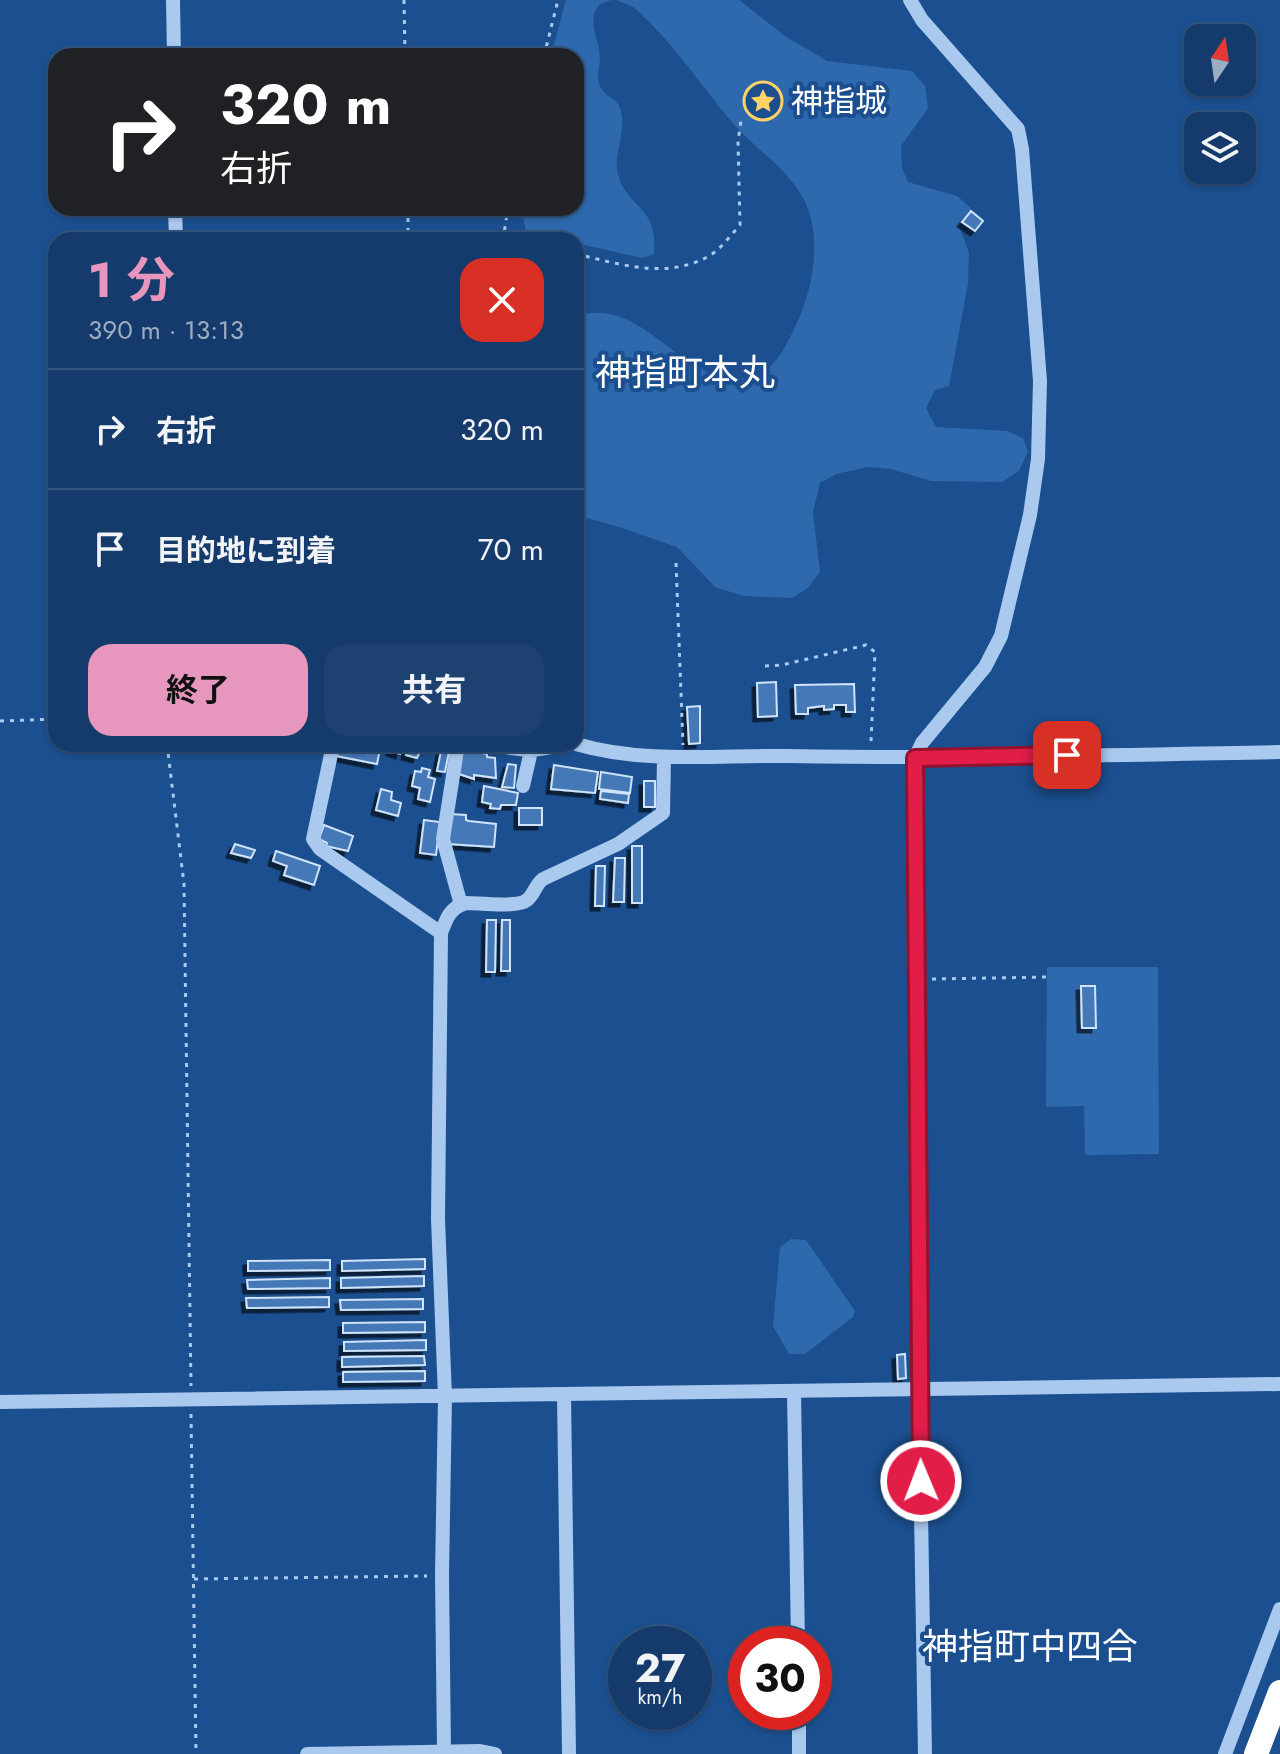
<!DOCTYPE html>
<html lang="ja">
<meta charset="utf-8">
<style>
:root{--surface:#143b6b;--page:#1d4271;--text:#f1f3f6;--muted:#9dadc1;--line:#33557e;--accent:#e797bd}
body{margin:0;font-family:Jost,"Noto Sans JP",sans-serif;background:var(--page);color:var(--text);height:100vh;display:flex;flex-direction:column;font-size:30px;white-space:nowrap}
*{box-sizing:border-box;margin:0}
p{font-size:26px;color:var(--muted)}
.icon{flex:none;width:44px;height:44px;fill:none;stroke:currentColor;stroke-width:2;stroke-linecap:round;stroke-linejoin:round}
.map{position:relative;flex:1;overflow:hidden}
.side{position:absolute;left:48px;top:232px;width:536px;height:520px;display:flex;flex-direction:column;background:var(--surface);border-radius:24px;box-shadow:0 2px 6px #0004,0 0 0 2px var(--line)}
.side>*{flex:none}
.guide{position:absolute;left:48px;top:48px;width:536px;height:168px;border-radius:24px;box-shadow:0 2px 6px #0004,0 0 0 2px var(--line);background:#202124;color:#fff;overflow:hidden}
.needle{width:52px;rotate:13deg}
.tools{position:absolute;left:1184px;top:24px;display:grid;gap:16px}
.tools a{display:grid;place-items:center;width:72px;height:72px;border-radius:16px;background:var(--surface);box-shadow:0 2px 6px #0004,0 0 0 2px var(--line);font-size:40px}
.speed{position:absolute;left:608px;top:1626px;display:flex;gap:16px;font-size:40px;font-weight:700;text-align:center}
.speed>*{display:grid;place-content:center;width:104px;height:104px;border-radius:50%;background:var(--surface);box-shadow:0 2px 6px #0004,0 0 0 2px var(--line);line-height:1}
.speed small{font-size:20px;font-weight:400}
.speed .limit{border:12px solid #d22;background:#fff;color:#111}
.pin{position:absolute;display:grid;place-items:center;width:68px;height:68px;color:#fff;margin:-34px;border-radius:16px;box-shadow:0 4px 12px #0006}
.me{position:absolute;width:88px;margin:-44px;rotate:359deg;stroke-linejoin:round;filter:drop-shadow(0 0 6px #0008)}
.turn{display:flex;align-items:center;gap:28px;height:168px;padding:0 40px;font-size:36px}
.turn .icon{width:104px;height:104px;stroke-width:2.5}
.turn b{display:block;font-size:56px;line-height:68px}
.round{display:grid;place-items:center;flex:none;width:84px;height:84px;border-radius:24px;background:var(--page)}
.headline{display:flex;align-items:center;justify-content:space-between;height:136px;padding:0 40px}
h1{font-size:48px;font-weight:700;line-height:60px;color:var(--accent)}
.button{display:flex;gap:16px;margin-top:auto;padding:16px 40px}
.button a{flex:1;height:92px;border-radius:24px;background:var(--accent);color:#111;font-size:32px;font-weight:700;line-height:92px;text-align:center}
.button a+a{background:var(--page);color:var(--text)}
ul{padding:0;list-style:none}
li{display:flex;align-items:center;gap:24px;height:120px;padding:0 40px;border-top:2px solid var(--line)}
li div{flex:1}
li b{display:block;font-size:30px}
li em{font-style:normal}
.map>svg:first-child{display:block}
.green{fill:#2e69ad}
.building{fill:#4478b7;stroke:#cfe3fa;stroke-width:2;filter:url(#shadow)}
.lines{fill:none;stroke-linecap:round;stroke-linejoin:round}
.path{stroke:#a9c9ee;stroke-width:3;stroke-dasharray:4 6;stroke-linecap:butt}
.minor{stroke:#a9c9ee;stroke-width:14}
.highway{stroke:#fff;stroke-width:24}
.route-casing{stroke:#92132f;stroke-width:20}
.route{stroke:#e11d48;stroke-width:14}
.labels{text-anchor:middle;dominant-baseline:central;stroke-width:8;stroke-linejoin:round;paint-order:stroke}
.poi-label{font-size:32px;fill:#fff;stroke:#1b4f8f;text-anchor:start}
.quarter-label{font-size:36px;fill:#fff;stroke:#1b4f8f}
</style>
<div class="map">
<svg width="1280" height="1754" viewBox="0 0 1280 1754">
<defs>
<filter id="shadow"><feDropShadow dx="-4.5" dy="4.5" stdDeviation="0" flood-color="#0009"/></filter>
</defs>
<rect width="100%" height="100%" fill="#1b4f8f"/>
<path class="green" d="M566,0H611L600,4C598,7 595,11 594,15C591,30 600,44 600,58C600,68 595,79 601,88C609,101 620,97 622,117C624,139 612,158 619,178C631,211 658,206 654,254L642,258L576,243V240H534L526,231L521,208H576V56H551Z
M616,0H739L785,36L827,61L912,71L925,86L928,108L901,146L902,168L908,182L957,196L971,208L959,226L969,253L968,284L949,386L935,390L926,408L936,427L1007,431L1023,438L1028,451L1019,471L1002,482L931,481L891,469L868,467L836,474L820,483L813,512L820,572L808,588L792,598L743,596L715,587L677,547L619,527L576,515V316C647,294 682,391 751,377C773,372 785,348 794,329C811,294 821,251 809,212C797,174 756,151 731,121C700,84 673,43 637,10C632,5 623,3 616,0Z
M1047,967H1158L1159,1154L1085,1155L1084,1106L1046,1107Z
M791,1239L806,1240L855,1311L853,1317L805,1354H789L773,1326L780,1247Z"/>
<path class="building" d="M971,211L983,221L975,231L962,222Z
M776,682L777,716L758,717L757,683Z
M854,684L855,712H846V705H834V709L824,710V706L808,708V714H796L795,685Z
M700,706V743L689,744L687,707Z
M338,744H381L377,764L336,756Z
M392,744H420L423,745L417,758L406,755L407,751L401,749L400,754L391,751Z
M460,749L487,754V757L495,758L496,778L474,775V779L456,773Z
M441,751L449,752L445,772L437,771Z
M508,764L516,765L514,788L502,787Z
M554,765L598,772L595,793L551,789Z
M422,768L430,770L428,777L435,779L430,802L418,799L420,788L412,786L415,771L421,772Z
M601,772L632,777L630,793L599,789Z
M644,781H655V807H644Z
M484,786L518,793L516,805H501L500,809L490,808L491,804L482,802Z
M381,789L392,792L391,800L401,803L398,816L376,810Z
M601,791L629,794L628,803L600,799Z
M519,808H542V825H519Z
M450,814L466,815V820L469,821L496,824L494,847L448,844Z
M424,820L440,822L436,855L420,853Z
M324,825L353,836L348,851L326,846L327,843L319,839Z
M235,844L255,850L251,858L231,853Z
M632,846H642V903H632Z
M276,851L320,866L314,885L284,875L287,866L273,861Z
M615,858H625L624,902H613Z
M596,866H605L604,906H595Z
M487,920H496L495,972H486Z
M502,920H510V971H501Z
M1081,986H1095L1096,1028H1082Z
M425,1259V1269L342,1271V1261Z
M330,1260V1270L248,1271V1261Z
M424,1276V1286L341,1288V1278Z
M330,1278V1288L248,1289L247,1280Z
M329,1297V1307L247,1308L246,1298Z
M423,1299V1309L341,1310L340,1300Z
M425,1322V1332L343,1333V1323Z
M426,1340V1350L344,1351V1342Z
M905,1354L906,1378L898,1379L897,1355Z
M424,1356L425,1365L342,1367V1357Z
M425,1371V1381L343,1382V1372Z"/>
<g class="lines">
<path class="path" d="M404,0L405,56
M544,56L558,0
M408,208V240
M503,240L508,208
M576,254C620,264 666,280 709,256C721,249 730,236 740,225L738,141L741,121
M676,563L683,745
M765,666L782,665L866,645L875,652L871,742
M0,721L56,719
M167,744L184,884L191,1386
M932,979L1049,977
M191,1414L196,1754
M194,1579L427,1576"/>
<path class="minor" d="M173,0L174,56
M910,0L922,20L1018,129L1022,149L1040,381L1038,459L1030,515L1001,636L985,667L922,743L915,758L919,1390L925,1754
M175,208L176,240
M576,629L578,638L576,690
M458,744L443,839L461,905
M483,744C515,748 531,754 563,744
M576,744C644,764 718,755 788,756C952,759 1116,755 1280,752
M333,745L313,839L320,849L441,933
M523,786L531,751
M794,1391L798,1644
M564,1394L569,1754
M0,1402L1280,1384
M799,1712V1754
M444,1751L442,1575L445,1397L438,1219L441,933C447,917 450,908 466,903C479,903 518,908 527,900C534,895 535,885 543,879L618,844L663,813L664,758
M307,1754L480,1751L495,1754
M1225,1754L1280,1609"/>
<path class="highway" d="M1256,1754L1280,1692"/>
</g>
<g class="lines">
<defs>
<path id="route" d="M921,1481L915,758L1067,755"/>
</defs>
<use href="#route" class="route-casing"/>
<use href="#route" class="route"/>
</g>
<defs>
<symbol id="sight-ring" viewBox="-11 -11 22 22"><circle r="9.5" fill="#1b4f8f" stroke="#ffd166" stroke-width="1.5"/><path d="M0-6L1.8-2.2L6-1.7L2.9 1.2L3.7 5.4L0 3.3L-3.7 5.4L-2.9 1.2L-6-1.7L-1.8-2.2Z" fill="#ffd166"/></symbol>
</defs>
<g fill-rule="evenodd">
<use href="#sight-ring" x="741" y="79" width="44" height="44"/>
</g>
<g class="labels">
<g class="poi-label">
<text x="791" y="101">神指城</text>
</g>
<g class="quarter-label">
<text x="685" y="372">神指町本丸</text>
<text x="1030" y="1646">神指町中四合</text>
</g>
</g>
</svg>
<div class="tools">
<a><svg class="needle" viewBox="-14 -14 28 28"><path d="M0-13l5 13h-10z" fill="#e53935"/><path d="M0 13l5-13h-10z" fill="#9dadc1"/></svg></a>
<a><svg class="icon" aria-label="layers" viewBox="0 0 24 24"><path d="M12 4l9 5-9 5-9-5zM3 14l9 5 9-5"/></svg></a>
</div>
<div class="speed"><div>27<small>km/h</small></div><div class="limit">30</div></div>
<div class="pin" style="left:1067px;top:755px;background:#d93025"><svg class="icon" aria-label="arrive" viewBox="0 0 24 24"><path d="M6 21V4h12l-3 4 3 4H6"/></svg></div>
<svg class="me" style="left:921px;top:1481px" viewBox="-20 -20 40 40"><circle r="17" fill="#e11d48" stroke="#fff" stroke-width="3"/><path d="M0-11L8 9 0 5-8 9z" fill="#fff"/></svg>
<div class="guide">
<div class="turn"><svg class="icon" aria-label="right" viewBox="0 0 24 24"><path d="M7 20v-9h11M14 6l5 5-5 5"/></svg><div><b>320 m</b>右折</div></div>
</div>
<section class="side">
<div class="headline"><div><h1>1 分</h1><p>390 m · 13:13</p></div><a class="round" style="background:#d93025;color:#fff"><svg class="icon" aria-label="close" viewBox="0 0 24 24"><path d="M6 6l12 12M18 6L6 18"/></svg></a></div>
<ul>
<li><svg class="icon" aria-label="right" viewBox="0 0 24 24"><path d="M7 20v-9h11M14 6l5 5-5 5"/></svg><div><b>右折</b></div><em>320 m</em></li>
<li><svg class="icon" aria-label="arrive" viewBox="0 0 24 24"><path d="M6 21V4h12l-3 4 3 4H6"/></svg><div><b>目的地に到着</b></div><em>70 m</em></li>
</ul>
<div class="button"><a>終了</a><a>共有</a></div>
</section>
</div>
